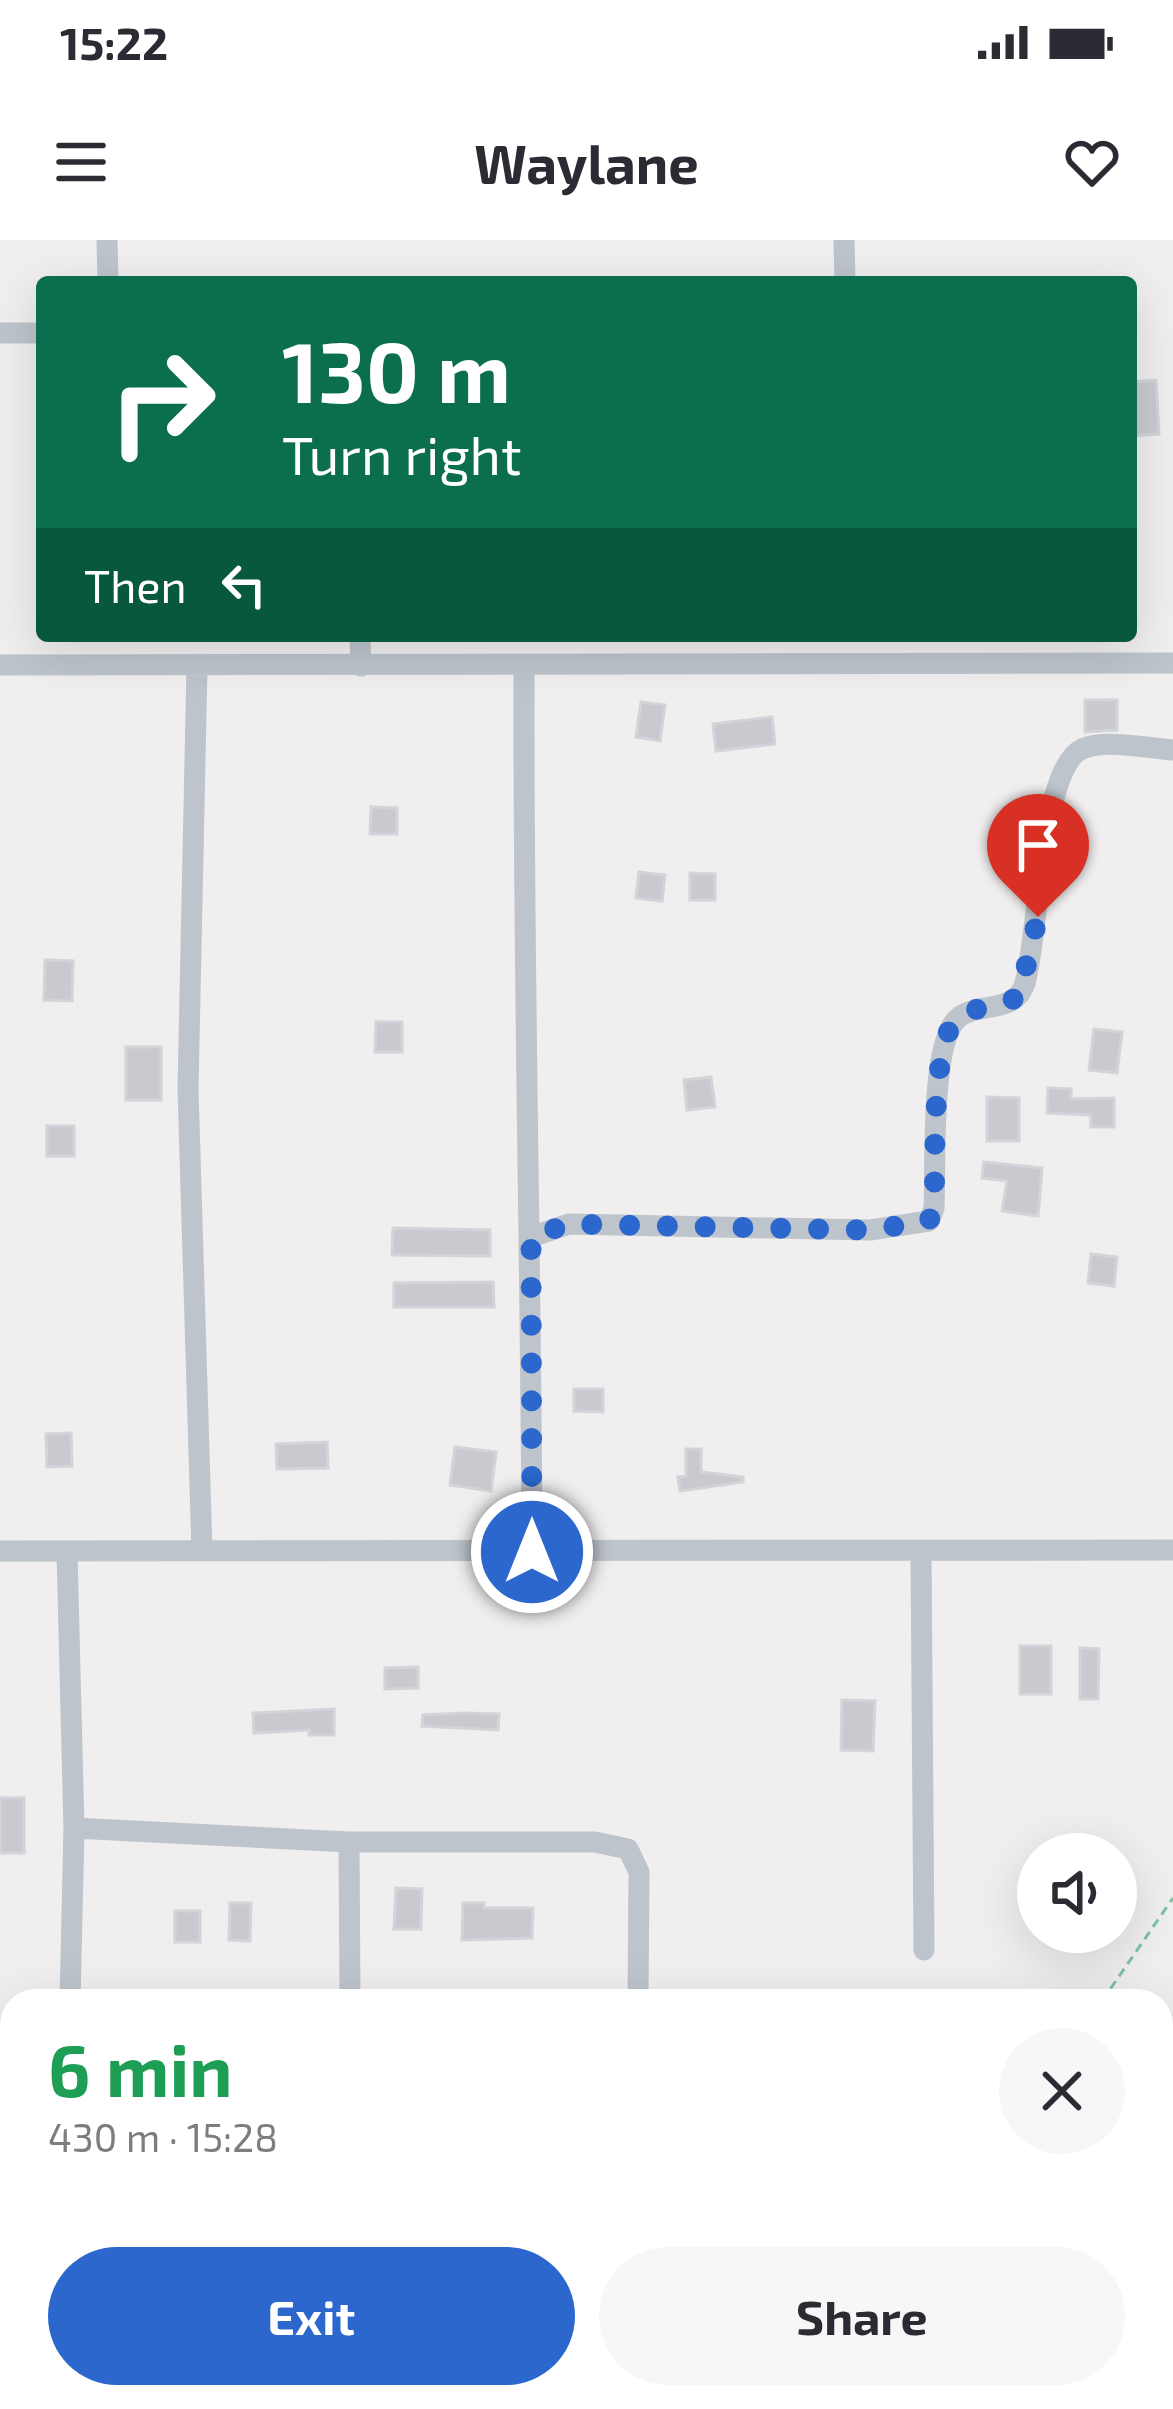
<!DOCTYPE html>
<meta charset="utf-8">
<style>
:root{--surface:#fff;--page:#f7f7f7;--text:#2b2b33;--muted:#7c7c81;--accent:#2b67cd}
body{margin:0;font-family:"Exo 2",sans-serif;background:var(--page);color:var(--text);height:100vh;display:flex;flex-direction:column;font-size:45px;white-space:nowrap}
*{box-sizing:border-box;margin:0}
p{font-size:39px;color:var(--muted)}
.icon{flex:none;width:66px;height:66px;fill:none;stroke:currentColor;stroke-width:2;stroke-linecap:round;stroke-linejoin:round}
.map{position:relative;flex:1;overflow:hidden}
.sheet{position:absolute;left:0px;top:1749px;width:1173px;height:420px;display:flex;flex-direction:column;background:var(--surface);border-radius:36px 36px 0 0;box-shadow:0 12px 48px #0002}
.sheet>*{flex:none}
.top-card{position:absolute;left:36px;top:36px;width:1101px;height:366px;border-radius:12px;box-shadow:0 12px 48px #0002;background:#0b6e4f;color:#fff;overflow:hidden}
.fabs{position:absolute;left:1017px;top:1593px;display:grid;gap:24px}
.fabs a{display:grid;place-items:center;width:120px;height:120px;border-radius:50%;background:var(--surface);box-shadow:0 12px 48px #0002;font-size:60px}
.pin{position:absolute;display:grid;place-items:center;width:102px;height:102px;color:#fff;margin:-123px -51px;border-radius:50% 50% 50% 0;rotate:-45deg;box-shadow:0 0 12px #0007}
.pin .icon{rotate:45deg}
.me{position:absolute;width:132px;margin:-66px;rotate:0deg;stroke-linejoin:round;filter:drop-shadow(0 0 9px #0008)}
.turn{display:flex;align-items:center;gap:42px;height:252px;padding:0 48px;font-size:54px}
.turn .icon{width:156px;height:156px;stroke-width:2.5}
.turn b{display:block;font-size:84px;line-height:102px}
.then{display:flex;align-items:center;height:114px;padding:0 48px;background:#0003;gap:24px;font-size:45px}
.round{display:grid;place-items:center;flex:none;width:126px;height:126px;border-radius:63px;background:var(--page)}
.headline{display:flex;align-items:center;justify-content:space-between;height:204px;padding:0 48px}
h1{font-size:72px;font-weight:700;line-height:90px;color:#1e9e55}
.cta{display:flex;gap:24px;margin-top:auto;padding:24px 48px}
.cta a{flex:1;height:138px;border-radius:72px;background:var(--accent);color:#fff;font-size:48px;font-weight:700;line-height:138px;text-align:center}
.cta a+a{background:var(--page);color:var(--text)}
.status{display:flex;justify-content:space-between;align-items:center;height:84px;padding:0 60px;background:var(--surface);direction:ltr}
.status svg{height:33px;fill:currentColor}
header{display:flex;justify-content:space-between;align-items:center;height:156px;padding:0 48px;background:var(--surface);font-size:54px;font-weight:700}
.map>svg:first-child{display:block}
.building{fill:#c9cad0;stroke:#d2d4d9;stroke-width:3}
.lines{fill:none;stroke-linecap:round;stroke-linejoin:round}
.path{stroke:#7cc4a5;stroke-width:3;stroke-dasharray:9 6;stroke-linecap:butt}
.minor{stroke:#bdc4cb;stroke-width:21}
.route{stroke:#2b67cd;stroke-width:21;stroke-dasharray:0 37.8}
</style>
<div class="status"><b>15:22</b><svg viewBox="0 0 49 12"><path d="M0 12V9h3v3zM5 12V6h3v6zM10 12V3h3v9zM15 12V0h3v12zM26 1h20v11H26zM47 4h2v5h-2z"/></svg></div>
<header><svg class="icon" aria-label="menu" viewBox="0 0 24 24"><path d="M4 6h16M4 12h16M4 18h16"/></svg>Waylane<svg class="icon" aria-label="heart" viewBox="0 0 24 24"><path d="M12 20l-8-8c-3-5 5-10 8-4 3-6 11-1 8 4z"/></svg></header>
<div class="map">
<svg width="1173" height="2169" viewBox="0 0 1173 2169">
<rect width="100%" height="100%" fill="#f0eeee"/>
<path class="building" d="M1156,140L1159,194L1132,196L1131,142Z
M1085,460H1117V490L1085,492Z
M641,462L665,465L660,501L636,497Z
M772,477L775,504L716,511L713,484Z
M1030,564L1032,589L1008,593L1004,568Z
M371,567L397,568V594H370Z
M639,632L665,635L662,661L636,658Z
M690,633L715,634V660H690Z
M45,720L73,721L72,761L44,760Z
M376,782H402V812H375Z
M1094,789L1122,792L1117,833L1089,830Z
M126,807H161V860H126Z
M711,837L715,867L687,870L684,840Z
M1048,848L1071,849V859L1114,858V887H1091V875L1047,873Z
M987,857L1019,858V901H987Z
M47,886H74V916H47Z
M984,922L1042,928L1038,976L1002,971L1007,941L982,938Z
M393,988L490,990V1016L392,1015Z
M1091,1014L1117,1017L1114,1046L1088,1043Z
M493,1042L494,1067H394V1043Z
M574,1149H603V1172L574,1171Z
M71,1193L72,1226L47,1227L46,1194Z
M327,1202L328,1228L277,1229L276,1204Z
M455,1207L496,1212L491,1251L450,1245Z
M686,1209H701V1232L743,1237V1242L680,1251L678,1237L686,1236Z
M1020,1406H1051V1454H1020Z
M1080,1408L1099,1409L1098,1459H1080Z
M418,1427V1448L385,1449V1428Z
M842,1460L875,1461L873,1511L841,1510Z
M334,1469V1495H309V1490L254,1493L253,1473Z
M465,1473L499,1474L498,1490L422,1486L423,1475Z
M0,1558H24V1613H0Z
M396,1648L422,1649L421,1689H394Z
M230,1663H251L250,1701L229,1700Z
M463,1663H484V1668H533L532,1698L462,1700Z
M175,1671H200V1702H175Z"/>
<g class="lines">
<path class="path" d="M1102,1761L1173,1658"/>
<path class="minor" d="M107,0L108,42
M844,0L845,42
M0,93H42
M360,396L361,426
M0,425L1173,423
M197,426L188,849L202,1311
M524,427C523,722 531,1017 532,1312
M531,997L569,984L870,990L929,981L934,968C936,929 930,804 957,779C976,761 1016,775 1025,743C1039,695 1040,528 1082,509C1106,499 1147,508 1173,510
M0,1311L1173,1310
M921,1311L924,1710
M67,1312L74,1588L70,1761
M74,1588L349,1602H595L628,1609L639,1632L638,1761
M349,1602L350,1761
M1161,2023L1173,2009
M352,2157V2169
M1158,2157L1170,2169
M62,2169V2157
M636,2169V2157
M1029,2169L1040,2157"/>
</g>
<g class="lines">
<path class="route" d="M532,1312L531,997L568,984L870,990L929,981L934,968C936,930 930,802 957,779C973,765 1000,768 1019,756L1038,677"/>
</g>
</svg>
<div class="fabs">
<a><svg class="icon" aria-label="sound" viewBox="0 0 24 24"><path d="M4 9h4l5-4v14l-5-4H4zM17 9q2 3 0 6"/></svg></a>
</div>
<div class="pin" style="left:1038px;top:677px;background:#d93025"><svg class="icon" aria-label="arrive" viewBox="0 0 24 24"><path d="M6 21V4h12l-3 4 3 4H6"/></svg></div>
<svg class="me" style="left:532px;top:1312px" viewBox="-20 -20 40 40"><circle r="17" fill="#2b67cd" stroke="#fff" stroke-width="3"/><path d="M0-11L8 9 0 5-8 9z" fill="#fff"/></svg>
<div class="top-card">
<div class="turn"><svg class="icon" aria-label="right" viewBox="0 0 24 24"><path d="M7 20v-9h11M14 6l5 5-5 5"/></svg><div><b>130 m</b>Turn right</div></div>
<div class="then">Then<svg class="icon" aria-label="left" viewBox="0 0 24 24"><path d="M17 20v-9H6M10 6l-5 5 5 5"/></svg></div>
</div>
<section class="sheet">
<div class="headline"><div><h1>6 min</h1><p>430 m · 15:28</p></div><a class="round"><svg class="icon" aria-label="close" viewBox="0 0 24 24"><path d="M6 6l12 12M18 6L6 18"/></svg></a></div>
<div class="cta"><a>Exit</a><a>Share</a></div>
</section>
</div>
